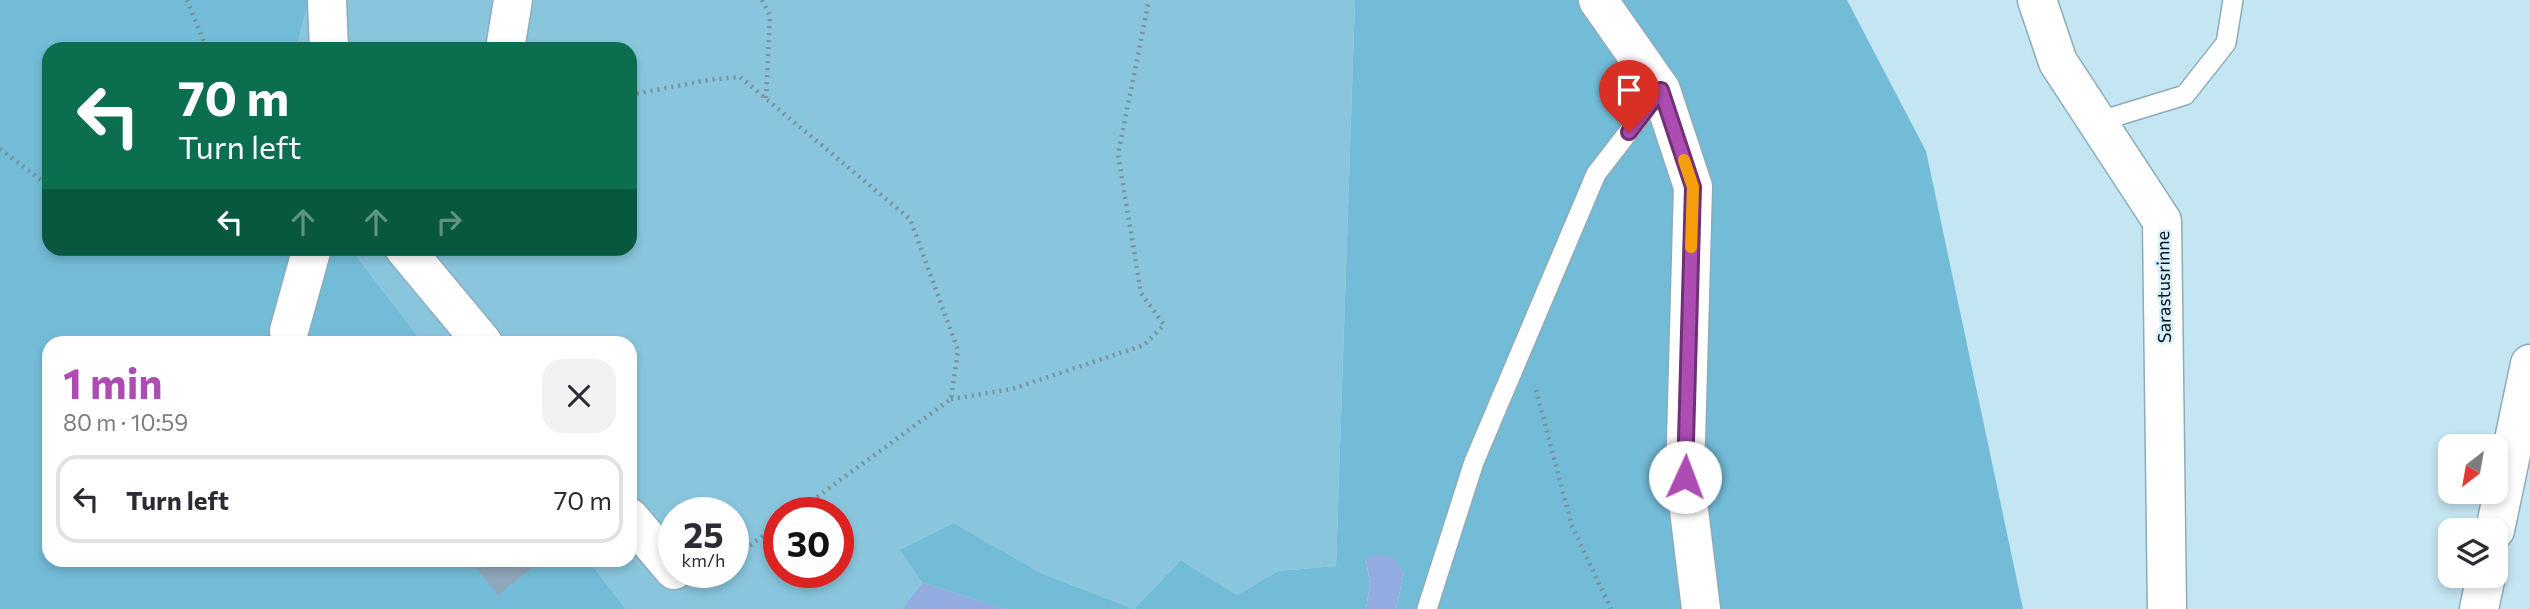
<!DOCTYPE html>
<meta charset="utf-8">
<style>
:root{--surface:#fff;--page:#f2f2f3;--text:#2b2b33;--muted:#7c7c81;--line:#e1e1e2;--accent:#ad4cb3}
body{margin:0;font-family:Commissioner,sans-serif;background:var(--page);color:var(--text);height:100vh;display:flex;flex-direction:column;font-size:26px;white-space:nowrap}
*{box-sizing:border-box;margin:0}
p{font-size:23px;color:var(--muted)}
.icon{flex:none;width:38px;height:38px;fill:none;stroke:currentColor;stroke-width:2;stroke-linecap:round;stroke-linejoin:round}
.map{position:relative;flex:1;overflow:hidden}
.drawer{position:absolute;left:42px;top:336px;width:595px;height:231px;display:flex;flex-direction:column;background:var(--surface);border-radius:21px;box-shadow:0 4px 10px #0003}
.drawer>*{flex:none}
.banner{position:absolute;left:42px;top:42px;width:595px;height:214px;border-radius:21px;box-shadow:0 4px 10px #0003;background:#0b6e4f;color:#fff;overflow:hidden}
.needle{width:46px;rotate:211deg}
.buttons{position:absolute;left:2438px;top:434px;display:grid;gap:14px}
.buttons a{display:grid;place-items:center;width:70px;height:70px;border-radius:14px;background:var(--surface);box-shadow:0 4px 10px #0003;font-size:35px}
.speed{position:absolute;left:658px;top:497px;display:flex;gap:14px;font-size:35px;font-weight:700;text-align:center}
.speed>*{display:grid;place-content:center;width:91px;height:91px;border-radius:50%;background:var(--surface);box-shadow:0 4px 10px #0003;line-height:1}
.speed small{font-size:18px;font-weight:400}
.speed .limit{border:10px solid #d22;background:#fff;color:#111}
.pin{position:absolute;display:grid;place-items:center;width:60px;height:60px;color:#fff;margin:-72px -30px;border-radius:50% 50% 50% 0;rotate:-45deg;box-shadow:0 0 7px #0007}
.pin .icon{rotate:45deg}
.me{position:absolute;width:77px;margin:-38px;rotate:2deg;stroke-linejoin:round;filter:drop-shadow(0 0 5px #0008)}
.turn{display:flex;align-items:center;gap:24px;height:147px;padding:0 21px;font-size:32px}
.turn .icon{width:91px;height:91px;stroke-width:2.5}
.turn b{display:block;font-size:49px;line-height:60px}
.lanes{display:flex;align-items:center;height:66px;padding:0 21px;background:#0003;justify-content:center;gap:35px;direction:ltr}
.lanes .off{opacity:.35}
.round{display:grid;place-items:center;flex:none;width:74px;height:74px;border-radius:21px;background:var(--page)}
.overview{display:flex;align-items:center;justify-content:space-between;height:119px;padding:0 21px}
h1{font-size:42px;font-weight:700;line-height:52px;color:var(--accent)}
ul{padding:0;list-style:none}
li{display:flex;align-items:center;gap:21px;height:88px;margin:0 14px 10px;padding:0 7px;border:4px solid var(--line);border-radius:21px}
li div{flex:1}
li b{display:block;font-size:26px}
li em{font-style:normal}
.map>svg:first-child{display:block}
.green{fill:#89c6de;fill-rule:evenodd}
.forest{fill:#73bcd8}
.water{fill:#92abe1}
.building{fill:#90a7bb}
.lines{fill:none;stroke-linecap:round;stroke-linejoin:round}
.lane-casing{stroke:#8dacb9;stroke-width:22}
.street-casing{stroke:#8dacb9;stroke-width:41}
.path{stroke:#79919b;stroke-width:4.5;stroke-dasharray:2 5;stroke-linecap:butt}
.lane{stroke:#fff;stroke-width:19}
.street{stroke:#fff;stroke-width:38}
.route-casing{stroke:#703174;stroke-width:18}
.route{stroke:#ad4cb3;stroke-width:12}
.slow{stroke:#f59e0b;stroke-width:12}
.labels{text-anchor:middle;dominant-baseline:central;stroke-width:5;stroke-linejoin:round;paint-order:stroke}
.street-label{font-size:18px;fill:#061116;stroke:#d7f1fc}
</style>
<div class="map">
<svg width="2530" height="609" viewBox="0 0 2530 609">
<rect width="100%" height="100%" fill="#c4e5f2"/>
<path class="green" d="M309,0H1355L1336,566L1278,571L1237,595L1181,560L1134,609L1041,573L954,523L923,583L1005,609H626L588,560H630V343H423L351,249L630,248V49H296ZM674,513H733V572H674ZM779,513H838V572H779Z"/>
<path class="forest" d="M0,0H309L296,49H49V248L351,249L423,343H49V560H588L626,609H0Z
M1355,0H1847L1926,151L2023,609H1396L1404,572L1366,560L1370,584L1366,609H1134L1181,560L1237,595L1278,571L1336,566Z
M954,523L1041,573L1134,609H1005L923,583L900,550Z"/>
<path class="water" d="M1375,554L1394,558L1404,572L1396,609H1366L1370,584L1366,559Z
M923,583L1005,609H902Z"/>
<path class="building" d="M470,560H542L498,595Z"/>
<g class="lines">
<defs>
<path id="lane" d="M2097,122L2185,95L2226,43L2233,0
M1427,609L1474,462L1596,174L1661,90"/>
<path id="street" d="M327,0L329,49
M1598,0L1661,90L1693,187L1685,477L1701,609
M2037,0L2058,62L2162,221L2167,609
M505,49L513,0
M404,248L483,343
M289,331L312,248
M630,518L674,570
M2495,530L2530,364
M2479,609L2486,576"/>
</defs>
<use href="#lane" class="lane-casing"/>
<use href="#street" class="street-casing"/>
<path class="path" d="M187,0L207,49
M762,0L770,16L766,98
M630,95L708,80L740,77L910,219L958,350L951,399L795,513
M0,149L49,186
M1536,390L1572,526L1611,609
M951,399L1012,389L1144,345L1164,325L1141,293L1118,154L1149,0
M733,558L779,524"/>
<use href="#lane" class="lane"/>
<use href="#street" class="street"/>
</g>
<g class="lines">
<defs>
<path id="route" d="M1629,132L1661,90L1693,187L1685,477"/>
</defs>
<use href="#route" class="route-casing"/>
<use href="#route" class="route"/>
<path class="slow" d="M1684,160L1693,187L1691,247"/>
</g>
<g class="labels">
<g class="street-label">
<text transform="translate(2163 287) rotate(-91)">Sarastusrinne</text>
</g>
</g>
</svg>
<div class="buttons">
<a><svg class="needle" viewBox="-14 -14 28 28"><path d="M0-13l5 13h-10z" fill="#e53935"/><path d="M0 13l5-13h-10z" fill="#7c7c81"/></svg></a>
<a><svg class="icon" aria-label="layers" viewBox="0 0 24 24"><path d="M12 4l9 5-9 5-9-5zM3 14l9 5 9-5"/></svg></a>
</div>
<div class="speed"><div>25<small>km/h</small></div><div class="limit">30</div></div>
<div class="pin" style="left:1629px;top:132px;background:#d93025"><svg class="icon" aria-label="arrive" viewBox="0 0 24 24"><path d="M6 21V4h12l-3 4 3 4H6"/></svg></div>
<svg class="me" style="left:1685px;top:477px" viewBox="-20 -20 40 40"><circle r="19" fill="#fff"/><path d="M0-13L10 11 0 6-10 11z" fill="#ad4cb3"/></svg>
<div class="banner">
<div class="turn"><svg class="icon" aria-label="left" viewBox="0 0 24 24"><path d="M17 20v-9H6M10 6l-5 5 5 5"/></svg><div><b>70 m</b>Turn left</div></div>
<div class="lanes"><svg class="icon" aria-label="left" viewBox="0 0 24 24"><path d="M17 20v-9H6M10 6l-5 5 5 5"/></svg><svg class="icon off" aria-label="ahead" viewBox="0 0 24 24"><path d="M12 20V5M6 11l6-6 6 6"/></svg><svg class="icon off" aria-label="ahead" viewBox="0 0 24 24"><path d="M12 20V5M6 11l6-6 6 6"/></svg><svg class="icon off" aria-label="right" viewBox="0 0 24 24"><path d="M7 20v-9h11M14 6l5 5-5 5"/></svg></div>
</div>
<section class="drawer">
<div class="overview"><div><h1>1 min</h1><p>80 m · 10:59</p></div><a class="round"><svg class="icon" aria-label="close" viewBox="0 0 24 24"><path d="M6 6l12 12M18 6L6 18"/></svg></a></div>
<ul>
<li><svg class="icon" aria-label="left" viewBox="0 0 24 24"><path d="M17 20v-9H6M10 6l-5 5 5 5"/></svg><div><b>Turn left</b></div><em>70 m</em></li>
</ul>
</section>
</div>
